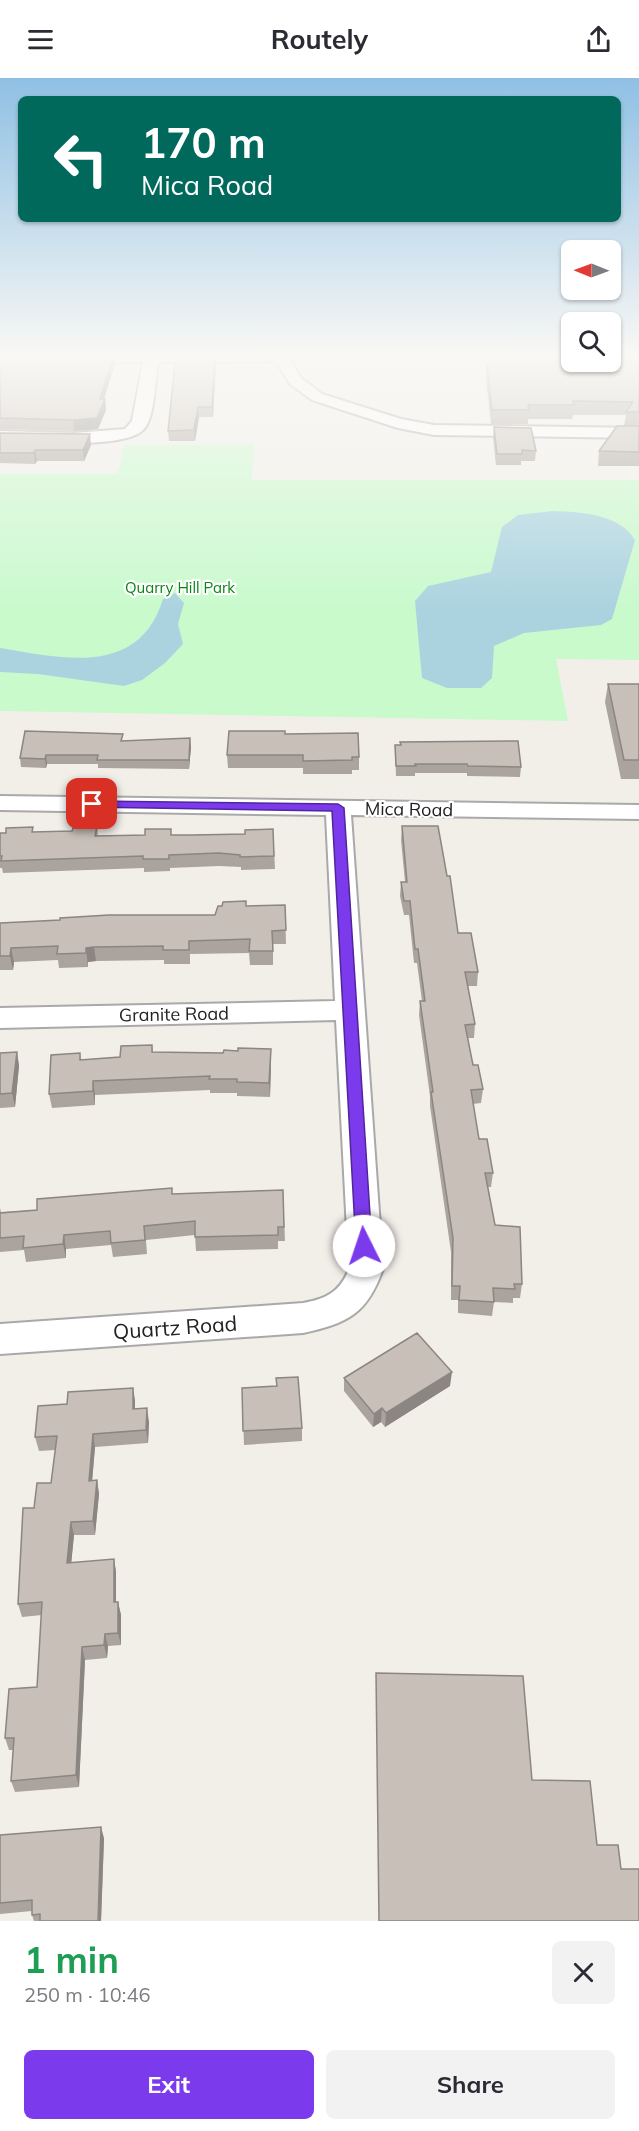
<!DOCTYPE html>
<meta charset="utf-8">
<style>
:root{--surface:#fff;--page:#f2f2f3;--text:#2b2b33;--muted:#7c7c81;--accent:#7c3aed}
body{margin:0;font-family:Mulish,sans-serif;background:var(--page);color:var(--text);height:100vh;display:flex;flex-direction:column;font-size:22px;white-space:nowrap}
*{box-sizing:border-box;margin:0}
p{font-size:20px;color:var(--muted)}
.icon{flex:none;width:33px;height:33px;fill:none;stroke:currentColor;stroke-width:2;stroke-linecap:round;stroke-linejoin:round}
.map{position:relative;height:1843px;overflow:hidden}
.sheet{display:flex;flex-direction:column;background:var(--surface);flex:1}
.sheet>*{flex:none}
.top-card{position:absolute;left:18px;top:18px;width:603px;height:126px;border-radius:9px;box-shadow:0 2px 4px #0004;background:#00695c;color:#fff;overflow:hidden}
.needle{width:39px;rotate:271deg}
.buttons{position:absolute;left:561px;top:162px;display:grid;gap:12px}
.buttons a{display:grid;place-items:center;width:60px;height:60px;border-radius:9px;background:var(--surface);box-shadow:0 2px 4px #0004;font-size:30px}
.pin{position:absolute;display:grid;place-items:center;width:51px;height:51px;color:#fff;margin:-26px;border-radius:12px;box-shadow:0 3px 9px #0006}
.me{position:absolute;width:66px;margin:-33px;rotate:356deg;stroke-linejoin:round;filter:drop-shadow(0 0 4px #0008)}
.turn{display:flex;align-items:center;gap:21px;height:126px;padding:0 24px;font-size:27px}
.turn .icon{width:78px;height:78px;stroke-width:2.5}
.turn b{display:block;font-size:42px;line-height:51px}
.round{display:grid;place-items:center;flex:none;width:63px;height:63px;border-radius:9px;background:var(--page)}
.head{display:flex;align-items:center;justify-content:space-between;height:102px;padding:0 24px}
h1{font-size:36px;font-weight:700;line-height:45px;color:#1e9e55}
.cta{display:flex;gap:12px;margin-top:auto;padding:12px 24px}
.cta a{flex:1;height:69px;border-radius:9px;background:var(--accent);color:#fff;font-size:24px;font-weight:700;line-height:69px;text-align:center}
.cta a+a{background:var(--page);color:var(--text)}
header{display:flex;justify-content:space-between;align-items:center;height:78px;padding:0 24px;background:var(--surface);font-size:27px;font-weight:700}
.map>svg:first-child{display:block}
.park{fill:#c8facc}
.water{fill:#aad3df}
.lines{fill:none;stroke-linecap:round;stroke-linejoin:round}
.minor-casing{stroke:#a9a9a9;stroke-width:4}
.minor{fill:#fff;fill-rule:evenodd}
.wall{fill:#aba49e}
.shaded-wall{fill:#8b8681}
.building{fill:#c7bfb8;stroke:#8b8681;stroke-width:1.5}
.route{fill:#7c3aed;stroke:#51269a;stroke-width:1.5}
.labels{text-anchor:middle;dominant-baseline:central;stroke-width:4.5;stroke-linejoin:round;paint-order:stroke}
.far-park-label{font-size:15px;fill:#0c8416;stroke:#fff}
.street-label{font-size:18px;fill:#222;stroke:#fff}
.near-street-label{font-size:21px;fill:#222;stroke:#fff}
</style>
<header><svg class="icon" aria-label="menu" viewBox="0 0 24 24"><path d="M4 6h16M4 12h16M4 18h16"/></svg>Routely<svg class="icon" aria-label="share" viewBox="0 0 24 24"><path d="M12 15V3M7 8l5-5 5 5M5 13v7h14v-7"/></svg></header>
<div class="map">
<svg width="639" height="1843" viewBox="0 0 639 1843">
<rect width="100%" height="100%" fill="#f2efe9"/>
<path class="park" d="M254,366L252,402H639V582L556,581L568,643L0,633V396H118L124,367Z"/>
<path class="water" d="M553,433C581,434 620,436 635,462L612,541L601,547L524,555L494,568L492,600L481,610H447L422,600L415,523L428,508L491,494L502,449L518,437Z
M175,515L184,525L178,546L183,566L165,585L142,602L124,608L38,596L0,594V570C61,580 139,600 163,521Z"/>
<g class="lines">
<defs>
<path id="minor" d="M0,275H321L319,278L290,282L301,300L322,316L401,341L434,347L639,350V360L434,357L398,350L312,322L290,306L276,283L158,284C155,301 155,339 144,351C127,372 28,364 0,363V353L74,355L125,351L132,343L143,284L0,283Z
M478,275L572,278V284H578C566,291 487,286 478,275Z
M0,718L639,727V741L351,737L383,1191C367,1236 348,1245 303,1255L0,1276V1246L303,1225C326,1221 340,1214 349,1191L336,942L0,950V930L335,923L326,737L0,732Z"/>
</defs>
<use href="#minor" class="minor-casing"/>
<use href="#minor" class="minor"/>
</g>
<path class="wall" d="M0,275L115,286L104,321H105L106,332L98,351L74,353L0,351Z
M629,275H639V388H598L599,373L624,348L626,337H573L572,341H528V346H491L486,301L487,288L567,282H636L637,277H630Z
M216,286L213,339H199L195,363H169L168,353Z
M494,349L536,373L535,383H521V387H496L493,360Z
M0,355L91,367L84,383H37L35,386L0,385Z
M608,606H639V701H621L605,624Z
M285,656L359,679V692H352V696H303V690H228L227,677Z
M123,663L191,669L189,691L98,690V686H47L46,690L21,689L20,680Z
M400,664L521,689L520,699L467,698V695H415V698H396L395,667H400Z
M402,748L447,798L458,855L478,894L477,908H468L475,946L474,960H468L473,987L483,1011L481,1025L473,1026L479,1061L493,1095L491,1109H488L495,1147L522,1206L520,1220H513V1225L494,1224L492,1238L458,1235V1222H451V1174L430,1028V1018L419,937L420,923H422L417,885H414L409,837H404L400,818L401,804H405L401,762Z
M97,749L98,758L145,757L171,751V757H192L245,756L273,751L275,791L241,792V789L219,788L170,790V793L144,794V790L3,795L2,790H0V755L72,753Z
M285,827L286,866H273V887H250L249,875L190,876V886H164V882L96,883L88,884V889L59,890L58,882L14,884L13,892H0V845L215,837L247,828Z
M152,967L153,974L223,975L238,973L271,971V985L270,1019L237,1018V1015H210V1012L95,1017V1027L52,1030L49,1016L80,975L81,982L120,979Z
M17,974L19,988L15,1029L0,1030V975Z
M283,1112L285,1163H278V1171L196,1173L195,1157L146,1162L147,1176L113,1179L111,1167L66,1171V1180L26,1184L24,1172L0,1174V1130L1,1134L37,1132L173,1116Z
M344,1300L450,1308L385,1349L381,1344L373,1349L344,1313Z
M133,1310L135,1323V1331L149,1344L148,1365L95,1369L92,1403L97,1402L99,1416L95,1457H74L71,1485L114,1481L116,1494V1524H118L121,1537V1567L108,1568L107,1580L85,1582L79,1709L15,1714L11,1703L13,1672H9L5,1660L37,1609L42,1537L22,1539L18,1526L34,1430L51,1405L55,1372L39,1373L35,1359L67,1326Z
M242,1310L302,1350V1363L244,1367Z
M0,1757L104,1760L101,1843H34L32,1837V1833L0,1836Z"/>
<path class="shaded-wall" d="M114,276L115,286L101,330L105,321L106,332L98,351L74,353L73,342L100,321Z
M215,276L216,286L213,339L212,329Z
M198,329L199,339L195,363L194,352Z
M90,356L91,367L84,383L83,372Z
M35,372L37,383L35,386L34,375Z
M190,660L191,669L189,691V682Z
M46,677L47,686L46,690L45,681Z
M94,869L96,883L88,884V889L86,870Z
M11,870L14,884L13,892L10,878Z
M271,971V985L270,1019L269,1005Z
M17,974L19,988L15,1029L12,1015Z
M93,1003L95,1017V1027L93,1013Z
M64,1157L66,1171V1180L63,1166Z
M452,1294L450,1308L385,1349L386,1335Z
M133,1310L135,1323V1345L133,1331Z
M147,1330L149,1344L148,1365L146,1352Z
M382,1330L381,1344L373,1349L374,1336Z
M93,1356L95,1369L91,1416L89,1403Z
M97,1402L99,1416L95,1457L93,1443Z
M71,1444L74,1457L70,1498L67,1485Z
M114,1481L116,1494V1537L114,1524Z
M118,1524L121,1537V1567L118,1555Z
M105,1556L108,1568L107,1580L104,1567Z
M82,1569L85,1582L79,1709L76,1697Z
M101,1749L104,1760L101,1843H98Z"/>
<path class="building" d="M0,275L114,276L100,321H105L97,340L73,342L0,340Z
M493,275L565,276L567,282H572V284L639,282V334H626L633,324L573,323L574,327H528L529,332H492L487,288Z
M176,276H215L212,329H198L194,352L168,353Z
M617,348H639V374L599,373Z
M494,349L531,350L536,373L522,372V376H497Z
M0,355L90,356L83,372H35L34,375H0Z
M608,606H639V682H624Z
M25,653L123,656L121,663L190,660L189,682H97L98,677H46L45,681L20,680Z
M229,653H285V656L358,655L359,679H352V682L303,683V677H227Z
M518,663L521,689L468,688L467,686H415L416,688H396L395,667H401L400,664Z
M402,748H438L447,798H450L458,855H471L478,894H465L475,946L465,947L473,987H478L483,1011L471,1012L479,1061H487L493,1095H485L495,1147L520,1149L522,1206H514L515,1211L493,1210L494,1224L459,1222L460,1208H452L453,1160L431,1014H433L420,923H425L418,871H415L410,823H404L401,804H407Z
M33,749L32,754L72,753L73,750L97,749L95,758L145,757V751H171V757H192L245,756V752L273,751L274,778L240,779V777L219,775L169,777V781H143V778L1,783L2,778H0V755H6V750Z
M246,823V828L285,827L286,852L272,853L273,873H249L250,861L189,863V872H163V868L94,869L86,870V875L57,876L58,868L11,870L10,878H0V845L60,842V840L109,837H215L218,828H222L223,824Z
M152,967V974L223,975L224,972L238,973V970L271,971L269,1005L237,1004V1001H209L210,998L93,1003V1013L49,1016L51,977L80,975V982L120,979L121,968Z
M17,974L12,1015L0,1016V975Z
M172,1110V1116L283,1112L284,1149H278V1157L195,1159V1143L144,1148L145,1162L111,1165L110,1153L64,1157L63,1166L23,1170L24,1158L0,1160V1135L37,1132V1121Z
M417,1255L452,1294L386,1335L382,1330L374,1336L344,1300Z
M298,1299L302,1350L243,1353L242,1310L277,1308L276,1300Z
M133,1310V1331L147,1330L146,1352L93,1356L89,1403L97,1402L93,1443L71,1444L67,1485L114,1481V1524H118V1555L105,1556L104,1567L82,1569L76,1697L11,1703L14,1660H5L9,1611L37,1609L42,1524L18,1526L23,1430H34L37,1405H51L57,1358L35,1359L38,1328L67,1326L68,1314Z
M376,1595L523,1598L532,1702L590,1703L597,1767H618L621,1791H639V1843H379Z
M101,1749L98,1843H40V1836L32,1837V1822L0,1825V1757Z"/>
<linearGradient id="sky" x2="0" y2="1"><stop stop-color="#8fc0e4"/><stop offset="0.52" stop-color="#f9f8f5"/><stop offset="1" stop-color="#f9f8f5" stop-opacity="0"/></linearGradient>
<rect width="639" height="533" fill="url(#sky)"/>
<path class="route" d="M92,723L338,726L344,730L372,1168L370,1172L364,1174L358,1172L356,1168L332,733L88,729L86,726Z"/>
<g class="labels">
<g class="far-park-label">
<text x="180" y="509">Quarry Hill Park</text>
</g>
<g class="street-label">
<text transform="translate(409 731) rotate(1)">Mica Road</text>
<text transform="translate(174 936) rotate(-1)">Granite Road</text>
</g>
<g class="near-street-label">
<text transform="translate(175 1249) rotate(-4)">Quartz Road</text>
</g>
</g>
</svg>
<div class="buttons">
<a><svg class="needle" viewBox="-14 -14 28 28"><path d="M0-13l5 13h-10z" fill="#e53935"/><path d="M0 13l5-13h-10z" fill="#7c7c81"/></svg></a>
<a><svg class="icon" aria-label="search" viewBox="0 0 24 24"><circle cx="10" cy="10" r="6"/><path d="M15 15l6 6"/></svg></a>
</div>
<div class="pin" style="left:92px;top:726px;background:#d93025"><svg class="icon" aria-label="arrive" viewBox="0 0 24 24"><path d="M6 21V4h12l-3 4 3 4H6"/></svg></div>
<svg class="me" style="left:364px;top:1168px" viewBox="-20 -20 40 40"><circle r="19" fill="#fff"/><path d="M0-13L10 11 0 6-10 11z" fill="#7c3aed"/></svg>
<div class="top-card">
<div class="turn"><svg class="icon" aria-label="left" viewBox="0 0 24 24"><path d="M17 20v-9H6M10 6l-5 5 5 5"/></svg><div><b>170 m</b>Mica Road</div></div>
</div>
</div>
<section class="sheet">
<div class="head"><div><h1>1 min</h1><p>250 m · 10:46</p></div><a class="round"><svg class="icon" aria-label="close" viewBox="0 0 24 24"><path d="M6 6l12 12M18 6L6 18"/></svg></a></div>
<div class="cta"><a>Exit</a><a>Share</a></div>
</section>
